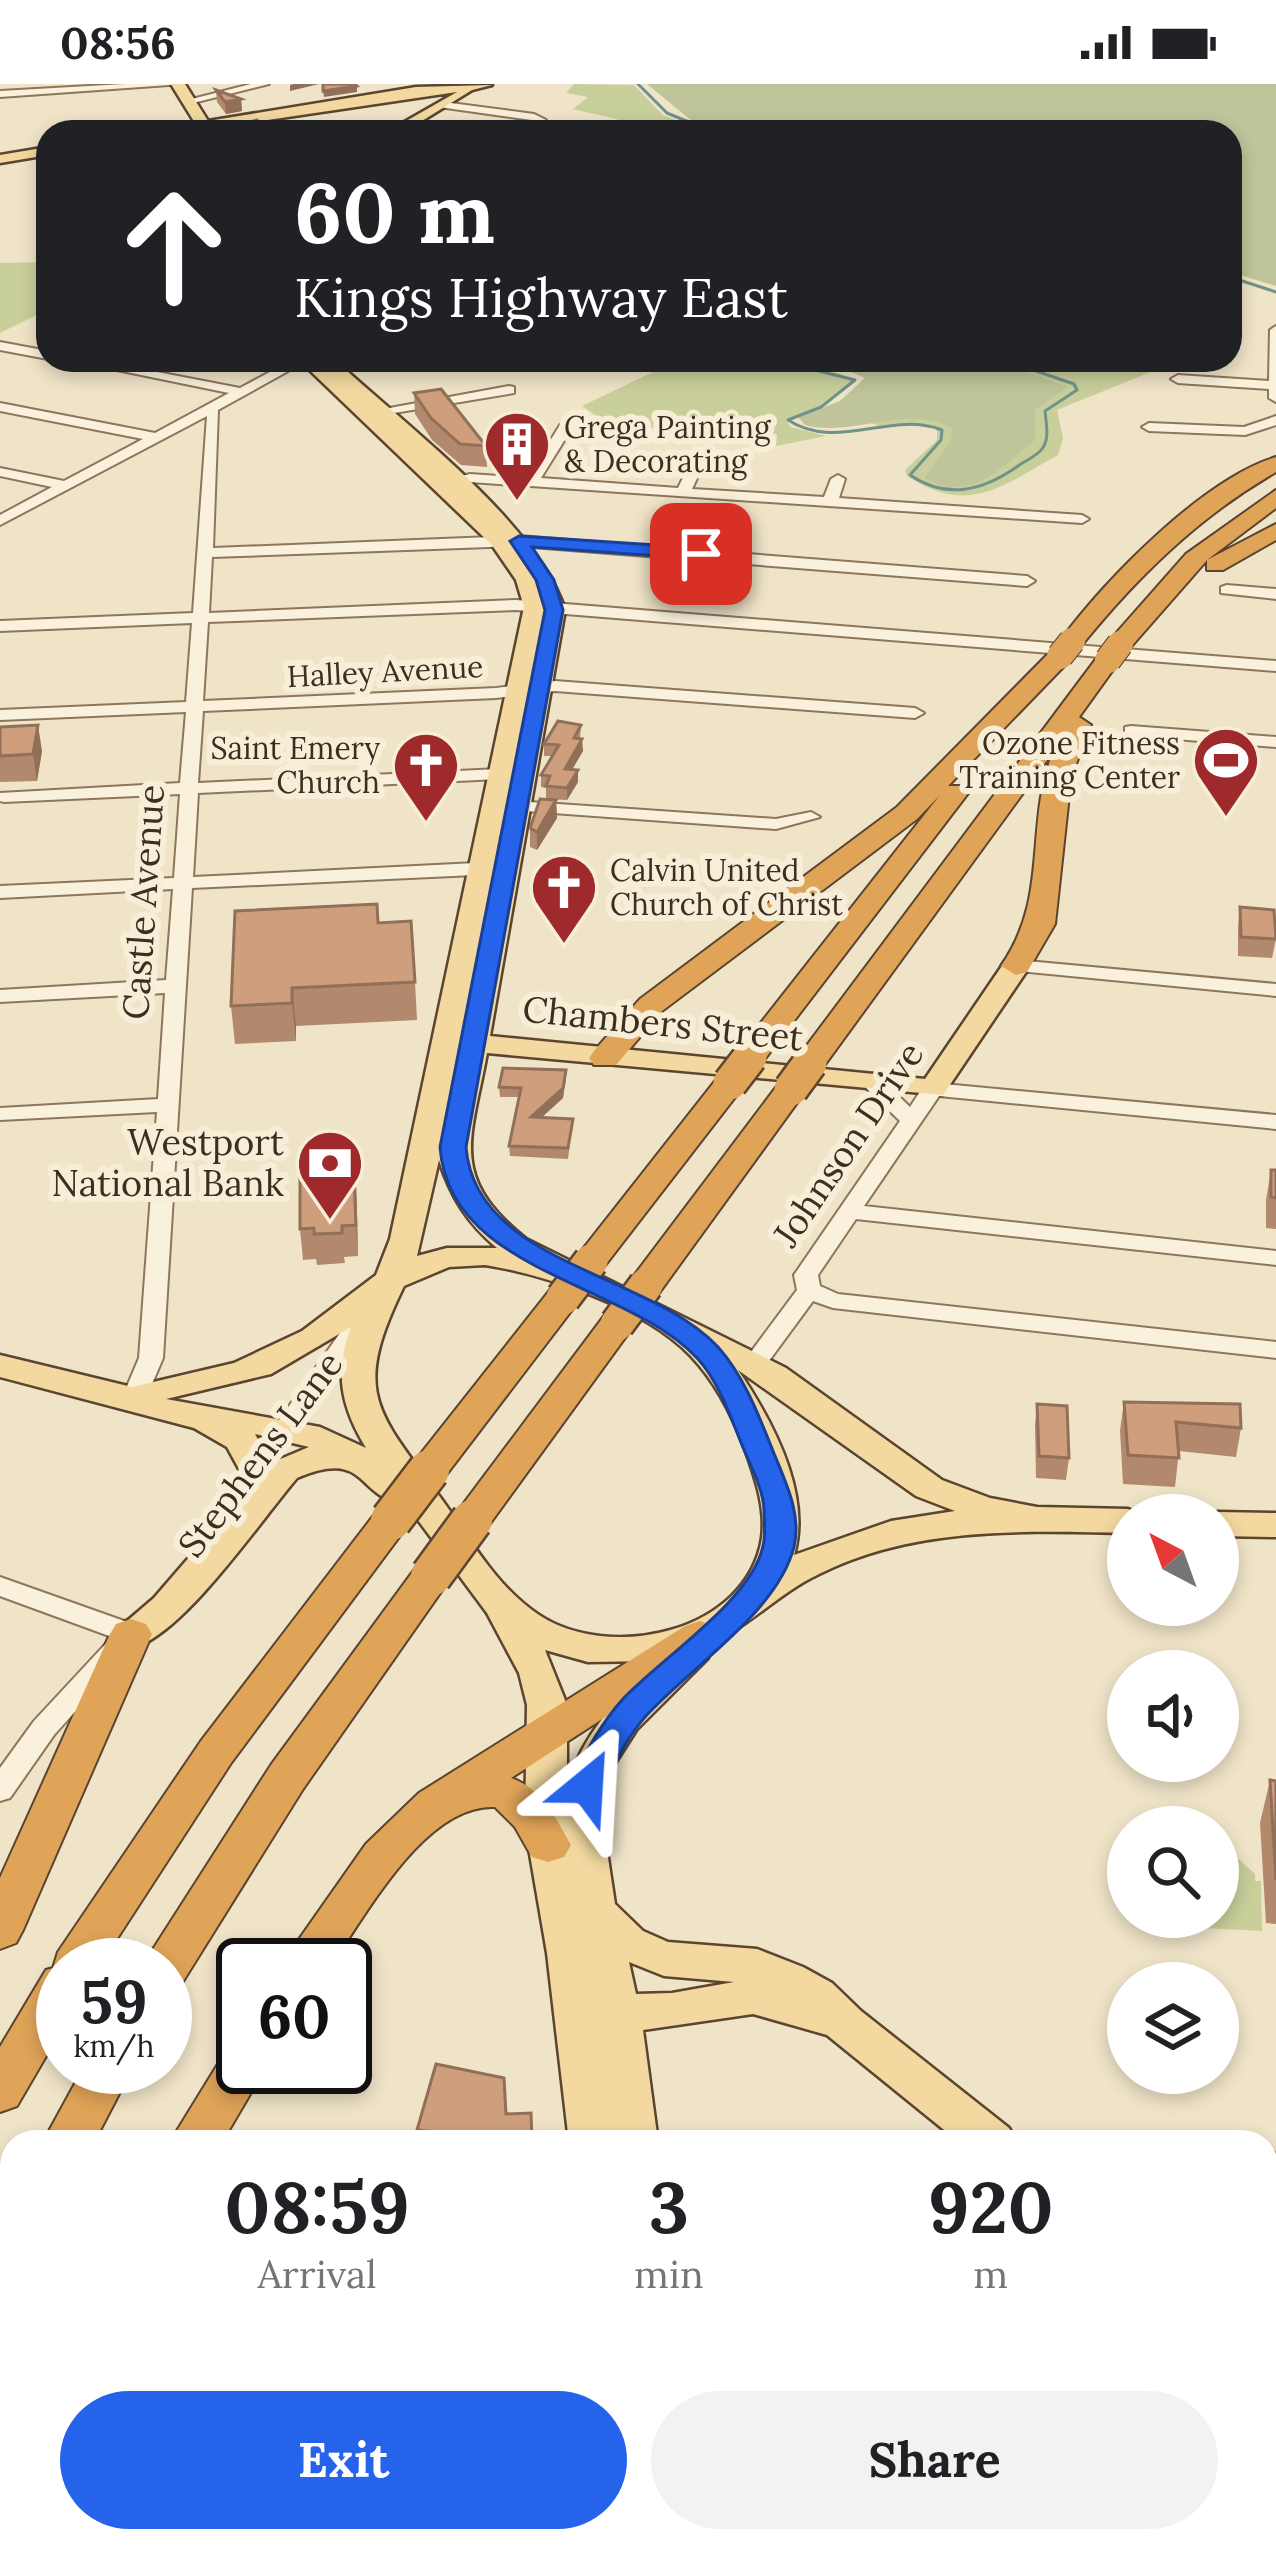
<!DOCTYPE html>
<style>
:root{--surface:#fff;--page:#f2f2f2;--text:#202124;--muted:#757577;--accent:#2563eb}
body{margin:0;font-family:Lora,serif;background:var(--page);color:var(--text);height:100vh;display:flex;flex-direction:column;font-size:45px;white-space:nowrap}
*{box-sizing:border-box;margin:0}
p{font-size:39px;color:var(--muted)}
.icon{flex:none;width:66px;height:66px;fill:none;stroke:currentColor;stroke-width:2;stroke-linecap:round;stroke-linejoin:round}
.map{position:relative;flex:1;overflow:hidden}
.side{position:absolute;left:0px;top:2046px;width:1278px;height:423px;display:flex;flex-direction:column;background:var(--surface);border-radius:36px 36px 0 0;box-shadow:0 6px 18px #0003}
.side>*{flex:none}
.top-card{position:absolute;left:36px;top:36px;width:1206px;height:252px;border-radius:36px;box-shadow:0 6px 18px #0003;background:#202124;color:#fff;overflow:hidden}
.needle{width:78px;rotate:319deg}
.fabs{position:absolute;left:1107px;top:1410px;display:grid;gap:24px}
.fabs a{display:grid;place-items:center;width:132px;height:132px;border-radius:50%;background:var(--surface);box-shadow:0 6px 18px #0003;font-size:60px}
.speed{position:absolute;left:36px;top:1854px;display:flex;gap:24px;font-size:60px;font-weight:700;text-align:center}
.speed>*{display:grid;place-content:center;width:156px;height:156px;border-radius:50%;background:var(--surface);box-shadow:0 6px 18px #0003;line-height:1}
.speed small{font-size:30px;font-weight:400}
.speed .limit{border:6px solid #111;border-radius:18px;background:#fff;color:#111}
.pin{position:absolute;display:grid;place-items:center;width:102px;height:102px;color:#fff;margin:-51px;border-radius:24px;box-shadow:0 6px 18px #0006}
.me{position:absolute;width:132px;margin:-66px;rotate:27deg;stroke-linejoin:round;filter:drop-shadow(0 0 9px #0008)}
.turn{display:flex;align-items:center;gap:42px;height:252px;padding:0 60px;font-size:54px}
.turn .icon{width:156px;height:156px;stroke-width:2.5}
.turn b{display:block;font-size:84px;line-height:102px}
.eta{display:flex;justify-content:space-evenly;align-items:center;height:204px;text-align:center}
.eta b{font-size:72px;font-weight:700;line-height:84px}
.cta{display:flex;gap:24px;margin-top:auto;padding:24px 60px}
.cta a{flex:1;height:138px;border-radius:72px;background:var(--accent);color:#fff;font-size:48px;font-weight:700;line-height:138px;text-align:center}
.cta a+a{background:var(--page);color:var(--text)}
.status{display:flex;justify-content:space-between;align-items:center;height:84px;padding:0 60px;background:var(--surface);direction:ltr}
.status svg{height:33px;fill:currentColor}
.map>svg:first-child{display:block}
.green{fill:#c9cf9b}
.cemetery{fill:#bfc49a}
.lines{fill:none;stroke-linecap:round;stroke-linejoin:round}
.stream{stroke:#6f938a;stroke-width:3}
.minor-casing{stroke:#8d765c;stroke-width:4}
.major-casing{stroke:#5b4430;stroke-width:5}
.highway-casing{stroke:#5b4430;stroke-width:4}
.minor{fill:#faf1dc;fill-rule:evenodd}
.major{fill:#f3d9a0;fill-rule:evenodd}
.highway{fill:#e0a458;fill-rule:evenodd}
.highway-bridge-far2-casing{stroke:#5b4430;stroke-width:28;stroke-linecap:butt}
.highway-bridge-far1-casing{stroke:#5b4430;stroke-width:38;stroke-linecap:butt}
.highway-bridge-casing{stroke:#5b4430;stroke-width:45;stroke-linecap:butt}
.highway-bridge-far2{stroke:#e0a458;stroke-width:26}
.highway-bridge-far1{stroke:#e0a458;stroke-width:33}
.highway-bridge{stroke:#e0a458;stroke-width:40}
.wall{fill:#b2896c}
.shaded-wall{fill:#916f58}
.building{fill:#cf9f7d;stroke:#916f58;stroke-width:3}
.route{fill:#2563eb;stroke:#184099;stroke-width:3}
.labels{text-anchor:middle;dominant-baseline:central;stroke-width:12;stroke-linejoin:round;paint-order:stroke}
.far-poi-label{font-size:30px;fill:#3d2e20;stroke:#f7eed8;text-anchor:start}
.far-street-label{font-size:30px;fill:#3d2e20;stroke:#f7eed8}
.street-label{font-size:36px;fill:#3d2e20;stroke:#f7eed8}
.poi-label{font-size:36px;fill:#3d2e20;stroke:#f7eed8;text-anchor:end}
</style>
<div class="status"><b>08:56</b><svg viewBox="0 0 49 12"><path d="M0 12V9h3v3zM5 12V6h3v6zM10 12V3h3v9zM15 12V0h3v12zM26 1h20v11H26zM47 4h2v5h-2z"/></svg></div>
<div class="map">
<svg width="1276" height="2468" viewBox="0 0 1276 2468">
<rect width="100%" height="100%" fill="#f0e4c8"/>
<path class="green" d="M574,0L634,1L663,31L706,48H605L620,36L573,25L588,13L566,9Z
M48,178V235L41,229L0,249V179Z
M647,276H686L725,286L764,279L837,289L854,296L819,322L786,336L791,343L826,352L776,362L777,351C720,316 675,355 616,341C604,339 592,328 582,322L657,286Z
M901,276H1205L1153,287L1057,326L1063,354L1058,371C1003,401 970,433 907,392L905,386L937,356V347L931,341L881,343L861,334Z
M1239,1775L1255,1790V1797H1261L1262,1847L1204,1844L1196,1833H1218V1784Z"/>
<path class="cemetery" d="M647,0H1276V202L1230,188V48H727L692,37Z
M776,276H992L1068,303L1035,326V356C1001,383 972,421 924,394L951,357L952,344C905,319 854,354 805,341L798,333L840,317L865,294L846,286Z"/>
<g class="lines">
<path class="stream" d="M638,0L667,29L713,48
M1230,193L1276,208
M690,276L716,281H795L855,296L821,323L788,336C837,368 890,326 942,346L941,356L910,391C947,416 983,407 1018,382C1025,377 1037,372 1042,365C1050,355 1046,339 1045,327L1077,306L1074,300L1004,276
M1126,276L1150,280L1171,276"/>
<defs>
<path id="minor" d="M125,0H183L0,13V7Z
M251,0H269L189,20L184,17Z
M443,18L534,30L546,36L541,41L579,48L532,46L527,43L532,36L439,23Z
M1276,242V318L1269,314V305L1178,299L1171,295L1178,291L1269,297L1270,246Z
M0,258L48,267V275L0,266Z
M68,276H95L240,304L292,276H308L218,326L213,464L519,452L1027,492L1035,497L1027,502L519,462L212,473L209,529L516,516L1276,577V587L516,526L208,538L203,617L496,604L555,597L915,624L924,629L915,634L555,607L496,614L203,627L198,699L520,684L529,689L520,694L198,709L193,793L496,778L505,784L496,790L192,804L163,1274L146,1314L134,1322L122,1314L139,1274L157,1028L0,1036V1024L158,1015L165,909L0,918V906L166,896L173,805L0,814V802L174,794L180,710L4,718L0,717V709L180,699L186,628L0,636V626L186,618L192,539L0,547V537L193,529L207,332L0,441V431L52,403L0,392V384L64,397L143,355L0,327V319L155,349L229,309Z
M509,302L514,303V309L364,334L357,330Z
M1276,332V341L1245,351L1149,347L1142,343L1149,339L1244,343Z
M565,340L572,344L541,394L678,404L694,371L701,367L708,371L692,405L824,413L831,395L838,391L845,395L839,414L1082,431L1089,435L1082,439L470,398L438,403L431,399L470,390L527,394L560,341Z
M1227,501L1276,505V515L1221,509V503Z
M1131,642L1276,653V663L1125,651V643Z
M502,716L776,735L811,728L820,733L776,745L496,725L493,721Z
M1016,876L1276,900V912L1009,886L1006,882Z
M872,993L880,994L910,1023L925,1000L933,999L1276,1031V1045L939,1012L864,1122L1276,1167V1181L856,1135L818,1191L820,1202L838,1210L1276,1258V1274L833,1224L813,1217L763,1285H745L742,1280L797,1206L794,1191L900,1037L861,999Z
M366,1221L378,1228L296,1350H278L274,1344L278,1338L358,1223Z
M0,1493L141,1543L145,1550L54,1651L10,1714L0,1717V1684L34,1637L112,1553L0,1512Z"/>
<path id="major" d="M171,0H185L208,37L416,3L492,1L472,6L404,48H387L457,8L213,44L215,48H157L195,39Z
M48,63V71L0,79V71Z
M299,276H335C404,340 538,440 565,526L490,952L925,995L1006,876H1026L1030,882L943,1011L487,969C471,1057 448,1092 526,1155L786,1284L942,1396L990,1414L1037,1423L1128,1425L1142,1431H1128V1449C1023,1447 915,1442 819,1490C779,1509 750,1541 711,1560L708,1574L637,1645L612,1684L603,1741L615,1820L643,1847L668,1858L757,1865L803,1883L832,1899L861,1927L1009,2044L1016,2058H959L827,1951L753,1930L643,1946L658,2058H569L547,1869L525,1741L527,1621L519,1589L487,1529L412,1428L407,1420C355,1416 370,1363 297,1394C259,1439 194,1534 145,1559C135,1564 127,1562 118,1560L112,1550L154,1514L255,1397L244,1394L227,1363L194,1344L0,1293V1271L132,1303L234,1279L302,1247L376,1191L390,1155L524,523L516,496L492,461ZM439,1076C451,1113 467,1139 497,1164H447L417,1172ZM485,1181C548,1191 645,1224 690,1271C715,1297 733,1332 745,1365C755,1393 766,1424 762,1454C747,1549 610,1578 539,1531C495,1502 470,1454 440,1413C375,1325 352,1309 404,1202L449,1183ZM351,1243C334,1288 341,1323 366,1364L320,1343L166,1315L271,1290ZM738,1286L916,1412L955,1427L891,1437L794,1471C812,1409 772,1336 738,1286ZM255,1350L309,1363L271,1379ZM545,1566L588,1578L656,1577C618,1614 581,1651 567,1704V1621ZM629,1878L664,1892L734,1898L672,1909L636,1910Z
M1218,1428L1276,1429V1453L1218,1452V1431H1206Z
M1266,2268L1276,2272V2324L1266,2320Z
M587,2457H687L688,2468H588Z"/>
<path id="highway" d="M1276,373V388C1198,433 1137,493 1081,562H1063L1060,557C1105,496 1203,395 1276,373Z
M1276,406V424L1207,476L1276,440V456L1223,486H1207V476L1129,565H1111V555L1186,470Z
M1060,565L1069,567L1072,572L1069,577L948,702H966L969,708L761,980L750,982L734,973L940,711L917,735L662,927L616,981H594L589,974L594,967L640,915L897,723L1051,567Z
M1108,569L1120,576L1079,633L1091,641L1071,693L1055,840L1027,888L1016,891L1001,882C1050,812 1024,742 1053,668L821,986H799L794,979L799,972L1099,571Z
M730,989L746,999L603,1184H579L573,1177L579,1170L719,992Z
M791,995L807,1005L659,1209H633L628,1201L633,1193L780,998Z
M563,1203L576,1206L581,1214L443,1395L429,1399L415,1395L410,1386L415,1377L550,1206Z
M617,1229L630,1232L635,1240L486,1445L472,1449L458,1445L452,1436L458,1427L604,1232Z
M391,1423L405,1427L411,1436L405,1445L231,1679L100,1881H63V1943L17,2022L0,2028V1963L46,1886L53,1884L58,1868L201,1657L377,1427Z
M431,1478L445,1482L451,1492L445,1502L303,1705L182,1899L165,1905V1881H144L148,1873L271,1681L417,1482Z
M131,1535L146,1540L152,1550L23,1846L16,1859L0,1865V1794L110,1550L116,1540Z
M700,1537L715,1542L721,1552L715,1562L511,1694C543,1705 555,1733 571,1761L564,1773L548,1778L532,1773L515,1743L495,1723C425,1720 367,1830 331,1881H281L366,1760L419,1709L685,1542Z
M243,1961V1983H266L222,2058H170L226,1967Z
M84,1983H133L94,2058H43Z
M12,2143V2208L0,2213V2147Z
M12,2331V2399L0,2404V2335Z"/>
</defs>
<use href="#minor" class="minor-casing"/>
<use href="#major" class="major-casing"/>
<use href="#highway" class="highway-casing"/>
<use href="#minor" class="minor"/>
<use href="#major" class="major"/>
<use href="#highway" class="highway"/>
<defs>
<path id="highway-bridge-far2" d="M1060,572L1072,557
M1108,576L1120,560"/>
<path id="highway-bridge-far1" d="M730,999L750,973
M791,1005L810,979
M563,1214L591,1177
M617,1240L646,1201"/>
<path id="highway-bridge" d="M391,1436L429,1386
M431,1492L472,1436"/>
</defs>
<use href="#highway-bridge-far2" class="highway-bridge-far2-casing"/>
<use href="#highway-bridge-far1" class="highway-bridge-far1-casing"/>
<use href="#highway-bridge" class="highway-bridge-casing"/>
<use href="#highway-bridge-far2" class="highway-bridge-far2"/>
<use href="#highway-bridge-far1" class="highway-bridge-far1"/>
<use href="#highway-bridge" class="highway-bridge"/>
</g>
<path class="wall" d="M216,6L241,15L242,27L226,30L217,18Z
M414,309L486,362L487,383L461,381L432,356L415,330Z
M581,641L580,655L583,667L572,686H578V698L567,716L546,715V704L541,703V691L552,672H544V660Z
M0,643L42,667L37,697L0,698Z
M556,716L557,734L537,766L530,763V744Z
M1240,823L1276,855L1272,874L1238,872V842Z
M378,839L415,898L417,936L296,942V957L235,960L231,922Z
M566,996L563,1014L542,1033L573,1035L568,1075L510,1072L509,1062L519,1013H500L499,1003Z
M1271,1086H1276V1145L1266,1144V1116Z
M356,1098L358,1172L344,1173L345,1179L317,1181L316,1175L303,1176L300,1145Z
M1124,1318L1241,1344L1236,1373L1179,1367L1175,1403L1123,1400L1120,1346Z
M1037,1320L1069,1374L1066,1396L1036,1394L1035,1341Z
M1270,1696L1276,1697V1840L1266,1839L1260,1739Z
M506,2030L533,2058H418L417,2046Z
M1276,2070V2220L1266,2212V2071L1268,2072Z"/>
<path class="shaded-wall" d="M294,0H319L290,7V1Z
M357,2V8L324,13L323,7Z
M241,15L242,27L226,30L225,18Z
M38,641L42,667L37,697L33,670Z
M582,655L583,667L565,697V685Z
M578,686V698L567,716V704Z
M556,716L557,734L537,766V748Z
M292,904L296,942V957L292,919Z
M566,986L563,1014L531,1043V1033Z
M353,1068L356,1098L358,1172L356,1141Z"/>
<path class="building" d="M323,0H355L357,2L323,7Z
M216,6L241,15L225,18Z
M257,36L266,47L243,48L238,41Z
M441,305L486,362L460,360L431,334L414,309Z
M558,637L581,641L574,654L582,655L565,685L578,686L567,704L546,702L550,692L541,691L559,661L544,660Z
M38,641L33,670L0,672V643Z
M540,715L556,716L537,748L530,744Z
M377,820L378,839L411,837L415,898L292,904V919L231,922L235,827Z
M1240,823L1274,826L1276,855L1241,853Z
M503,984L566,986L563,1004L531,1033L573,1035L568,1064L509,1062L521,1004L499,1003Z
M353,1068L356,1141L342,1142V1149L314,1150V1144L300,1145V1071Z
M1271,1086H1276V1114L1271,1113Z
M1124,1318L1240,1320L1241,1344L1176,1338L1179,1374L1128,1371Z
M1037,1320L1067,1322L1069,1374L1039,1372Z
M1270,1696L1276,1697V1796Z
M436,1980L504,1994L506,2030L531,2029L532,2058H469V2052L417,2046Z
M1273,2067L1276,2070V2181L1266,2173V2071L1268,2072Z
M179,2457H501V2468H178Z"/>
<path class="route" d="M519,452L701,464L710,470L701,475L532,463L554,496L563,526L466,1063C475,1180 650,1189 718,1263C744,1292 759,1332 773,1367C785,1397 802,1430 794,1463C777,1529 689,1584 645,1633C624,1657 614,1683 599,1711L587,1714L575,1711L570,1702C584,1670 599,1642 622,1616C660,1575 752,1516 763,1462C766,1451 764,1436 764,1425C763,1403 748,1377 740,1356C729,1329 718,1297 698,1275C626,1197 449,1189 440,1063L545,526L536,496L510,457Z"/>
<defs>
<symbol id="building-pin" viewBox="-11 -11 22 30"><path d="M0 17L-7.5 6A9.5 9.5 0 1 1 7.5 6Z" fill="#9e2a2b" stroke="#f7eed8"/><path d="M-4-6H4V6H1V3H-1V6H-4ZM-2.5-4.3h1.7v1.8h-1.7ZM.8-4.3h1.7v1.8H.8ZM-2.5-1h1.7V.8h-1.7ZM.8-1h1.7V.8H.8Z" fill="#fff"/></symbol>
<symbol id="stadium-pin" viewBox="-11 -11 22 30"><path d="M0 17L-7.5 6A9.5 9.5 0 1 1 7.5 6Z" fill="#9e2a2b" stroke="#f7eed8"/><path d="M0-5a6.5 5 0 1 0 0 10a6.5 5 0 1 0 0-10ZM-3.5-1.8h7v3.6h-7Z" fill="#fff"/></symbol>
<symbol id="church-pin" viewBox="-11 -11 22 30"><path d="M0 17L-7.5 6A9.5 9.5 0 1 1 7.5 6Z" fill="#9e2a2b" stroke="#f7eed8"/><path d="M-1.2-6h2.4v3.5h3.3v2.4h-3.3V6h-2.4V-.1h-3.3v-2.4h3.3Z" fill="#fff"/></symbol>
<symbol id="bank-pin" viewBox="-11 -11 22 30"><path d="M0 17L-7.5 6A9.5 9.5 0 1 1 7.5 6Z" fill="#9e2a2b" stroke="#f7eed8"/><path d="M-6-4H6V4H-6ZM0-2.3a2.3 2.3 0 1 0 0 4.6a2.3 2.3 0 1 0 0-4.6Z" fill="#fff"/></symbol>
</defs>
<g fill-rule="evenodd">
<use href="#building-pin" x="479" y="322" width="76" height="104"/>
<use href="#stadium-pin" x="1188" y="638" width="76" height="104"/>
<use href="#church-pin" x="388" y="643" width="76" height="104"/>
<use href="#church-pin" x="526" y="765" width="76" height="104"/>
<use href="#bank-pin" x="292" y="1041" width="76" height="104"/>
</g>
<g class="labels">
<g class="far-poi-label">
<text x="564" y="343">Grega Painting<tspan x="564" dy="34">&amp; Decorating</tspan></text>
<text x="1180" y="659" text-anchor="end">Ozone Fitness<tspan x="1180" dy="34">Training Center</tspan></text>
<text x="380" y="664" text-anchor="end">Saint Emery<tspan x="380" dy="34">Church</tspan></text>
<text x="610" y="786">Calvin United<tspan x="610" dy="34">Church of Christ</tspan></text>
</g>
<g class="far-street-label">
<text transform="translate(385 587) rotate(-3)">Halley Avenue</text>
</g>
<g class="street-label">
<text transform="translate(143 818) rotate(-86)">Castle Avenue</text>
<text transform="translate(663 939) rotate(6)">Chambers Street</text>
<text transform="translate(848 1060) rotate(-56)">Johnson Drive</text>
<text transform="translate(260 1370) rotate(-53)">Stephens Lane</text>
</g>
<g class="poi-label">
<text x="284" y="1058">Westport<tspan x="284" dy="41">National Bank</tspan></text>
</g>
</g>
</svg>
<div class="fabs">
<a><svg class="needle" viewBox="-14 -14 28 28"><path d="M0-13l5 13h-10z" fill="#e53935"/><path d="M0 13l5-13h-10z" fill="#757577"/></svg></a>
<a><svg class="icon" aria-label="sound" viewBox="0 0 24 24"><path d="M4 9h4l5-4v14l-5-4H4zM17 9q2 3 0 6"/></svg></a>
<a><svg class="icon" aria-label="search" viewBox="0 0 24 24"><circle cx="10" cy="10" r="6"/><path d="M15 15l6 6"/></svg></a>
<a><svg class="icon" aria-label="layers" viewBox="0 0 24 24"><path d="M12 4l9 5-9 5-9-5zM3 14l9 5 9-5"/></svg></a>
</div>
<div class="speed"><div>59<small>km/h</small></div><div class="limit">60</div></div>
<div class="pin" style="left:701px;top:470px;background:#d93025"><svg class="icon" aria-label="arrive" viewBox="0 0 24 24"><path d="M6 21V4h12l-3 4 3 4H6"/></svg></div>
<svg class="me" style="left:587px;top:1702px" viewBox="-20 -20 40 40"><path d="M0-17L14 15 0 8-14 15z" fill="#2563eb" stroke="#fff" stroke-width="4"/></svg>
<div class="top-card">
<div class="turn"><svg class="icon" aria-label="ahead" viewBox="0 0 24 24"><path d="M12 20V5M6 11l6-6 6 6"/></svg><div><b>60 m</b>Kings Highway East</div></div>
</div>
<section class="side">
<div class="eta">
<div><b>08:59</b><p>Arrival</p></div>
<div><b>3</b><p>min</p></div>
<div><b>920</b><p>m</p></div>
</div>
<div class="cta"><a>Exit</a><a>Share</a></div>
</section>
</div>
